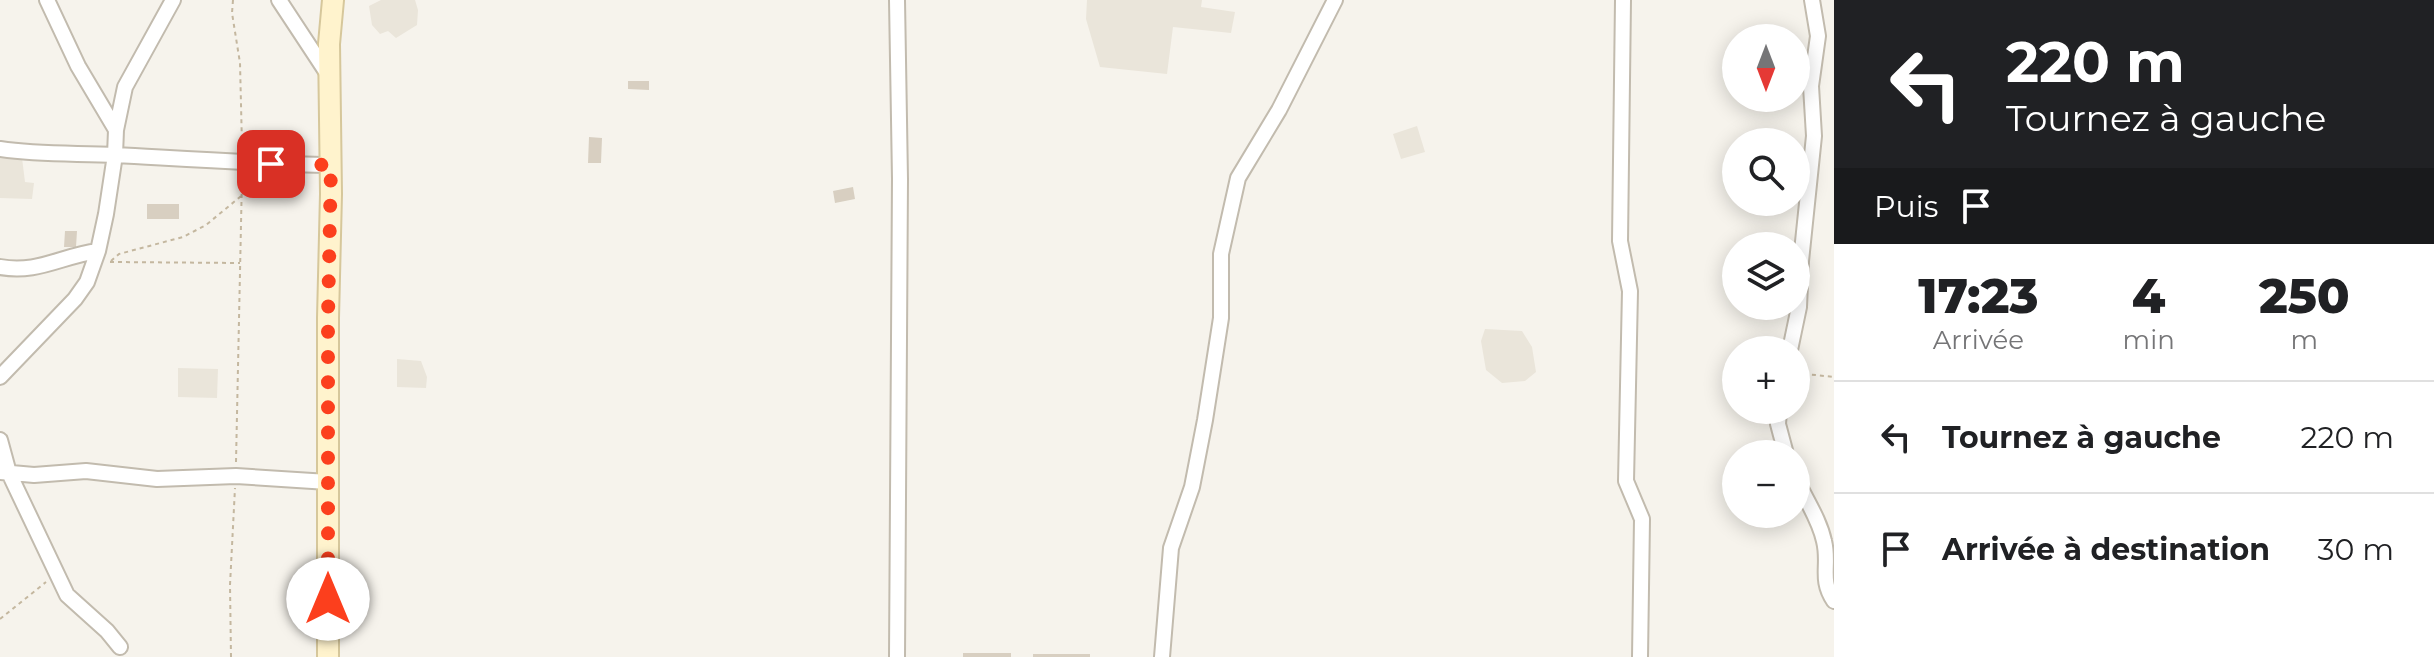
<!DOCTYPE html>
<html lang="fr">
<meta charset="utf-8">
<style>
:root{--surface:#fff;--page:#f2f2f2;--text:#202124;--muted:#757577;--line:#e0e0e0}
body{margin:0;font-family:Montserrat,sans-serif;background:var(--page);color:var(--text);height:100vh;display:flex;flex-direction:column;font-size:30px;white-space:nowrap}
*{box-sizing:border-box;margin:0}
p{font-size:26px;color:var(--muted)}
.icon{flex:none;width:44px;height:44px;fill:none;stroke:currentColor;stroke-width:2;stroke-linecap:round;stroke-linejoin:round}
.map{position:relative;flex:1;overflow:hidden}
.details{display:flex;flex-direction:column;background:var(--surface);width:600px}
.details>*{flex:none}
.guide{background:#202124;color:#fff;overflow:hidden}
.needle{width:52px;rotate:180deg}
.fabs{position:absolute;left:1722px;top:24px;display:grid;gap:16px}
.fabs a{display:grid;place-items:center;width:88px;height:88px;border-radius:50%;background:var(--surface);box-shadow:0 4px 20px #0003;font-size:40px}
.pin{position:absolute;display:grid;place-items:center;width:68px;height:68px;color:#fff;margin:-34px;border-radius:16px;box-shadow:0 4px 12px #0006}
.me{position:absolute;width:88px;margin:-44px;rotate:0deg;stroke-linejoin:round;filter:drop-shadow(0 0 6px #0008)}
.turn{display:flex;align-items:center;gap:28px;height:168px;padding:0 40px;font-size:36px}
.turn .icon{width:104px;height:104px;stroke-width:2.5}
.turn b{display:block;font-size:56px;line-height:68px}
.then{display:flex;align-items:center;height:76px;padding:0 40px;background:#0003;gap:16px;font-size:30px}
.eta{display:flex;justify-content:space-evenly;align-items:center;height:136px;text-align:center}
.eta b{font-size:48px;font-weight:800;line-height:56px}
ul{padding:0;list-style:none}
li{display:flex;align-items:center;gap:24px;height:112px;padding:0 40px;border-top:2px solid var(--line)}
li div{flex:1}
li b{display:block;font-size:30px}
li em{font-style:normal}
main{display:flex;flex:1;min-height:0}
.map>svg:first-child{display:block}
.residential{fill:#eae5da}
.building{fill:#d8cfc1}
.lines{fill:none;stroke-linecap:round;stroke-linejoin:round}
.street-casing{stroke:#c2bbae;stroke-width:18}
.secondary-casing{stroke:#d6c79b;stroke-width:24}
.path{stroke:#c4b79f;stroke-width:2;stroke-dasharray:4 4;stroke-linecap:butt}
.street{stroke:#fff;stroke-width:14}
.secondary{stroke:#fff3cd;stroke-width:20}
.route{stroke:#fc3f1d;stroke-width:14;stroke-dasharray:0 25.2}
</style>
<main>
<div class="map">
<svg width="1834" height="657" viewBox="0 0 1834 657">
<rect width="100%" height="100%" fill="#f6f3ec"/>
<path class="residential" d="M381,0H415L418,10L417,25L396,38L388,31L380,34L372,25L369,6Z
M1087,0H1202L1201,7L1235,12L1231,33L1173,27L1167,74L1100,67L1086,19Z
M1417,126L1425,152L1401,159L1393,134Z
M0,158H22L25,182L34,183L32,199L0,198Z
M1485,329L1522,331L1532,347L1536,372L1525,381L1502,383L1486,370L1481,341Z
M397,359L421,361L427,377L426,388L397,387Z
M178,368L218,369L217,398L178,397Z"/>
<path class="building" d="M628,81H649V90L628,89Z
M589,137L602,138L601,163H588Z
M853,187L855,199L835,203L833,191Z
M147,204H179V219H147Z
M65,231H77L76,247H64Z
M963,653H1011V657H963Z
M1033,654H1090V657H1033Z"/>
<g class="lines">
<defs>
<path id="street" d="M47,0L78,66L116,130
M279,0L329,76
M1623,0L1620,241L1630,291L1626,481L1642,519L1640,657
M0,149C39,155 77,153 116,155C188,159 259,164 331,165
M0,267C37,274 61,256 98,251
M1790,350L1799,307L1801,261L1814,136L1811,86L1818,36L1812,0
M0,377L75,299L87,282L98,251L106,214L115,155L116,130L125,87L173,0
M1779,410L1778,424L1786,454
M0,440L9,473L67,595L107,631L120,647
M0,472L34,475L86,471L157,479L236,476L328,482
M1796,478C1805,499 1819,518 1824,541C1830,565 1819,579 1834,601
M897,657L900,179L897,0
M1162,657L1171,548L1192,487L1205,420L1221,318V254L1238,178L1279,110L1335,0"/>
<path id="secondary" d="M328,657V318L331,194L329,44L333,0"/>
</defs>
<use href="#street" class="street-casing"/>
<use href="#secondary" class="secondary-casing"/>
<path class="path" d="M233,0L232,13L240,63L242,146
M111,261L119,254L183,237L206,225L240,197L277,177
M110,262L240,263
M1796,373L1834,377
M236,462L242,177
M0,619L46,582
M231,657L230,585L235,488"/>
<use href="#street" class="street"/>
<use href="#secondary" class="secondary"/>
</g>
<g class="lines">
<path class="route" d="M271,164L331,165L328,318V599"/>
</g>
</svg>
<div class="fabs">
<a><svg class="needle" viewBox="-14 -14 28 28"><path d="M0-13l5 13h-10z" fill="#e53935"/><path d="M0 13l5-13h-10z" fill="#757577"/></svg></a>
<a><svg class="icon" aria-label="search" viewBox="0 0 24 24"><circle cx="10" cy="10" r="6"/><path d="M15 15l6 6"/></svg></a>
<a><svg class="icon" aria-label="layers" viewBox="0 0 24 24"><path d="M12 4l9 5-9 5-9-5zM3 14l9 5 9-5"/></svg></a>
<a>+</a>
<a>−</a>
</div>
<div class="pin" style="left:271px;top:164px;background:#d93025"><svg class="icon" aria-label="arrive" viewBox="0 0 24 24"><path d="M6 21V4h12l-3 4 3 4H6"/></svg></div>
<svg class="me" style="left:328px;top:599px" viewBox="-20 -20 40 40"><circle r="19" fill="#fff"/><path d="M0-13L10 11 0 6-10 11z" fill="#fc3f1d"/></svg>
</div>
<section class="details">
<div class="guide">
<div class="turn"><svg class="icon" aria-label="left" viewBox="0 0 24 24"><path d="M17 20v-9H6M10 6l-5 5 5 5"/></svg><div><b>220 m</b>Tournez à gauche</div></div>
<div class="then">Puis<svg class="icon" aria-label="arrive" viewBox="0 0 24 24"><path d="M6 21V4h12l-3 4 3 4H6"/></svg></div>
</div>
<div class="eta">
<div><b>17:23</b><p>Arrivée</p></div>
<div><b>4</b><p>min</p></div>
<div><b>250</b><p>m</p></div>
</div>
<ul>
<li><svg class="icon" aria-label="left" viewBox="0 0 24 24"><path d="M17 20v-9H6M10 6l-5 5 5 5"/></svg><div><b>Tournez à gauche</b></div><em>220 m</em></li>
<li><svg class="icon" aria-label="arrive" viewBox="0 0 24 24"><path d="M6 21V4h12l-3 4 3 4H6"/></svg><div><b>Arrivée à destination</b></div><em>30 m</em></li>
</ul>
</section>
</main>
